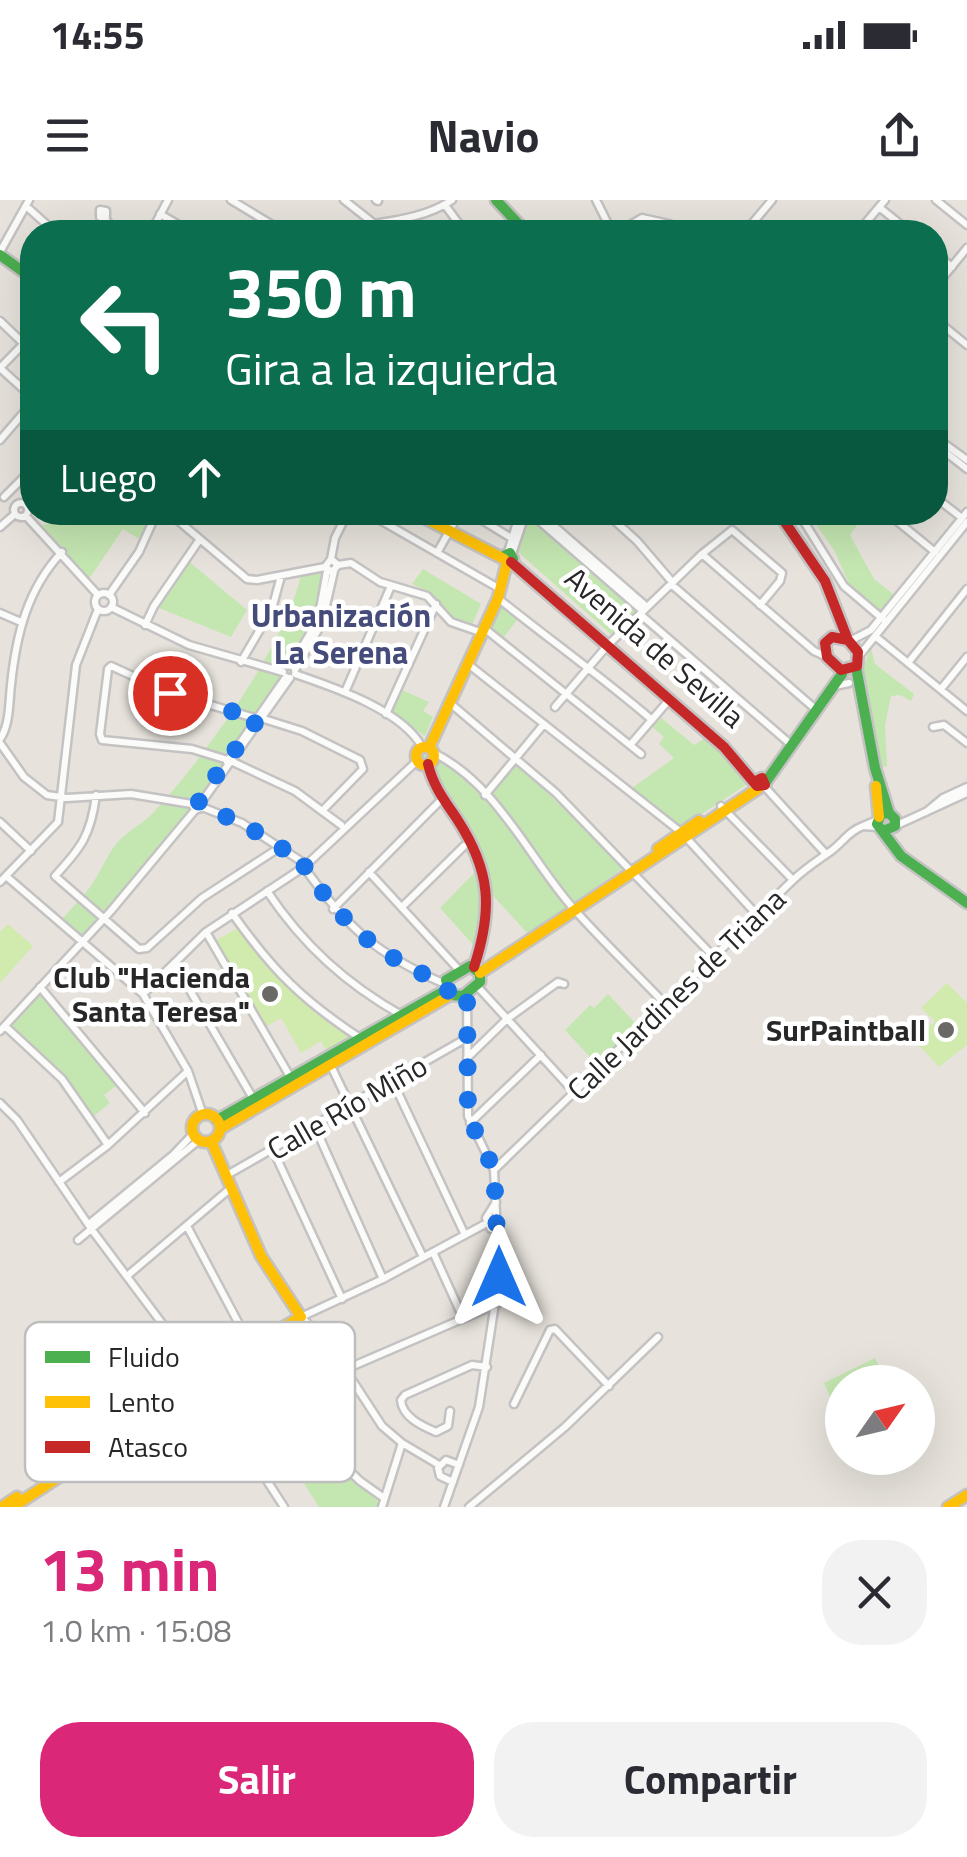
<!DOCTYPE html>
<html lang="es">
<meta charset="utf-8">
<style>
:root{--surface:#fff;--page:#f2f2f3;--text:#2b2b33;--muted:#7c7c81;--accent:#db2777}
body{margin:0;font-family:"Titillium Web",sans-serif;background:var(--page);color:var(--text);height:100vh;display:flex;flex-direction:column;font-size:38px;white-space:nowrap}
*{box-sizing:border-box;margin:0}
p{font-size:32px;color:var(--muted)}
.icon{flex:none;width:55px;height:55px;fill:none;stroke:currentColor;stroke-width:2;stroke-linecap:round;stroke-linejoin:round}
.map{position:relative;height:1307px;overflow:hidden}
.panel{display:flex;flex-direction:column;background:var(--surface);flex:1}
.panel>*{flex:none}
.top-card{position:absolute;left:20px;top:20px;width:928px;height:305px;border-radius:40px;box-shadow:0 10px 40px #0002;background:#0b6e4f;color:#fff;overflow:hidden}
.needle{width:65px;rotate:56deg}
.fabs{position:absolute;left:825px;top:1165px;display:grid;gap:20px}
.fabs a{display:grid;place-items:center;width:110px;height:110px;border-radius:50%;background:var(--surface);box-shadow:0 10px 40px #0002;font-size:50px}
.pin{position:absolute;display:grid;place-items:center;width:85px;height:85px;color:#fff;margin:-42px;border:5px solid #fff;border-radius:50%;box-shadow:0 2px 10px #0007}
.me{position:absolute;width:110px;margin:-55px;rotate:0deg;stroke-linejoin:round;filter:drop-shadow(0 0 8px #0008)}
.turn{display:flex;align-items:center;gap:35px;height:210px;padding:0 40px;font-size:45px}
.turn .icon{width:130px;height:130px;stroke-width:2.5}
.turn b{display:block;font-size:70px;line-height:85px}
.then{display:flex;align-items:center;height:95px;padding:0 40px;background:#0003;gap:20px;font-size:38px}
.round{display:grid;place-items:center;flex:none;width:105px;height:105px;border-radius:40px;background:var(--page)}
.summary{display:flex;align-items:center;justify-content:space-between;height:170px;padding:0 40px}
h1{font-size:60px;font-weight:700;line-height:75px;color:var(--accent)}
.action{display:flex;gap:20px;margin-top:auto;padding:20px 40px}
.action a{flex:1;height:115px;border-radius:40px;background:var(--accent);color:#fff;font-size:40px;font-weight:700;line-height:115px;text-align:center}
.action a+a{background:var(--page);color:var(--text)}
.status{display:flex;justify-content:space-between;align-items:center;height:70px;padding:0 50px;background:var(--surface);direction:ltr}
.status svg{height:28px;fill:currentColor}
header{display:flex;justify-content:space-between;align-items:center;height:130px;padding:0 40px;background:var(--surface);font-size:45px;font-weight:700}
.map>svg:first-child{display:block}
.green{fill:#c4e6b1}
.pitch{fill:#d1eaae}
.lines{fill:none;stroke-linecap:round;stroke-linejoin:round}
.street-casing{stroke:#c4c2c2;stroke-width:11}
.fast-casing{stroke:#c4c2c2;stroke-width:15}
.slow-casing{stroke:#c4c2c2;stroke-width:15}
.jam-casing{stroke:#c4c2c2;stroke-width:15}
.street{stroke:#fbfbfa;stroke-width:6}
.fast{stroke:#4caf50;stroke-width:10}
.slow{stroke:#ffc107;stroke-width:10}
.jam{stroke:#c62828;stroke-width:10}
.route{stroke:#1a73e8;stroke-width:18;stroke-dasharray:0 32.4}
.poi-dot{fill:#6a6966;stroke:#fff;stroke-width:4}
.labels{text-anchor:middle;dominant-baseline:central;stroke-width:9;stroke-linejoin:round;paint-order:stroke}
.street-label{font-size:30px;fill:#272727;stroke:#fff}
.poi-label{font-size:30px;font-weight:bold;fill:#272727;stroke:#fff;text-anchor:end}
.neighbourhood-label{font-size:32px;font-weight:bold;fill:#454c7b;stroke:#fff}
.key{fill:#fff;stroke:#bebebe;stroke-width:2.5}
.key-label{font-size:28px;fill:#272727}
</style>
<div class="status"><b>14:55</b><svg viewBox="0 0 49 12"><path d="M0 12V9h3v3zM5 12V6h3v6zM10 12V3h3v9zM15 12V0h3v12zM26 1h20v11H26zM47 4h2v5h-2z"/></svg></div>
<header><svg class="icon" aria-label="menu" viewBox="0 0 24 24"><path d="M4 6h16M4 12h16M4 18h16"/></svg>Navio<svg class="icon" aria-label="share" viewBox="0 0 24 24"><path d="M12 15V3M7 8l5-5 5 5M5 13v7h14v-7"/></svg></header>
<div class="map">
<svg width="967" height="1307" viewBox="0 0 967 1307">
<rect width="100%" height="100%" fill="#e7e3dc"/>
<path class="green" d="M86,312L145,313L153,322L144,342L123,329L87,382L37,327Z
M808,313H847L859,322L850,335L874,379L894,395L880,412L852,390L834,350Z
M529,316L640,411L613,436L518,352Z
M186,359L247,410L231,437L154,406Z
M333,360L335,368L328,370L318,420L293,474L198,601L200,608L193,607L83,741L60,722C71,708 85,696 94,681C103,668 107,654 118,642C128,630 143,624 154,612C203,559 288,442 302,371L325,367Z
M423,369L481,404L472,425L453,418L431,393L412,384Z
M499,405L518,419L502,439L490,428Z
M871,448L875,464L914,494L911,501L900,495L891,496L885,525L887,566L880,568L860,475Z
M400,489L429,502L423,511L433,517L425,536L390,511Z
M659,516L694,545L707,537L752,581L682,627L632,588L674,558L659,544L664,537L651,526Z
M423,549C476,566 537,662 572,707L529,735L488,690L461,627L435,591L428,563L418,558Z
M516,563L625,667L573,703L489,595Z
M476,671L485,707L476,748L440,708Z
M40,787L120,883L104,895L110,903L90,919L62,879L5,826Z
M608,794L640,828L600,868L565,830L590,805L594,808Z
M253,1154L283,1184L331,1261L379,1302L378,1307H319L231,1169Z
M875,1158L887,1182H842V1225L824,1183Z"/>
<path class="pitch" d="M8,724L33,746L0,783V732Z
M241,726L282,779L363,840L330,858L321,841L301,853L281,818L262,829L212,743Z
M947,783L967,803V845L939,867L914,840L935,821L921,808Z"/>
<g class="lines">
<defs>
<path id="street" d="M231,0L284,32
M344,0L372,22
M376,0L378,1
M596,0L612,32
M936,0L967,25
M445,5L465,32
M26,6L55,32
M879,7L910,32
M100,10L106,11V17H100Z
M160,14L191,32
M104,18L117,32
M151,32L168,0
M333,32C373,21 418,23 452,0
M618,32L642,18L669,24L687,32
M745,32L772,0
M858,32L885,0
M0,52L29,0
M935,53L952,67
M935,87L967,48
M935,119L967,145
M0,121L23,143
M0,168L32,135
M0,168L32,197
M935,237L967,260
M0,240L32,203
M935,244L967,269
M4,297L32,269
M935,297L962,318
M14 310a7 7 0 1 1 14 0a7 7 0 1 1-14 0Z
M168,312L247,379L257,380L325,367L332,372L338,365L331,359L325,367
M384,312L380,320L500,389
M469,312L516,341
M529,312L643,411
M538,312L647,407
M605,312L637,341L673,383
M798,312L844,386L884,420
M886,312L935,352
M26,316L98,395
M0,327L15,314
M508,352L520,312
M437,353L460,312
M512,354L526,312
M702,354L814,451L827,457
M331,359L335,338L348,312
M338,365L351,363L380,382L427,396L451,422L480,432
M671,384L813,507
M95 402a9 9 0 1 1 18 0a9 9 0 1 1-18 0Z
M109,395L139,352L157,312
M499,399C550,440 602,477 652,520
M111,407L189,445L283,472
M0,413L21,422
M640,414L788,542
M145,425L154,406L200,339
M484,428L641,554
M875,436L967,511
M850,441L871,430L967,312
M859,456L967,322
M241,462L272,409L281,376
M908,463L967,389
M468,464L682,633L757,715
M291,466L318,420L327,371
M295,470L322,423L334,371
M295,474C333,487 402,510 422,547
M835,486L849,483
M941,489L967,457
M345,492L391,386
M450,503L556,593L714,757
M555,507L607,446L702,354L732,330L782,373L780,381L760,405
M386,514L436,404
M264,519L302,531L360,560L363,569L323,610
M933,527L944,525L967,543
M0,539C10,525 9,502 11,485C16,436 27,389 62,352
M0,543L24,577L47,595L67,598L131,594L192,604
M631,544L669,500
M434,553C497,584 529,658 573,708C602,741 635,772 665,804
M228,560L192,549L102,540L100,534L108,469L111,466L170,493L258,519
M227,562L286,477
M233,562L295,591L341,625
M764,586L825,653
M96,595C91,635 81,648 55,676L139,749L147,748L202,698L282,646
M485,595L544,524
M201,603L290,478
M721,606L793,680
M202,607L242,623L307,665
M926,612L943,598L967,587
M877,620L863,626L878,627
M0,622L31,651
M895,626L967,593
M304,667C347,728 376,754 445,784
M369,672L459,770
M6,676L143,794L188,871L203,915
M0,682L58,622L76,465L98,409
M267,691C303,745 346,784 403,816
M403,706L464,646
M333,709L438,603
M232,713C273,771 303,801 363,840
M206,732L292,880
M174,763L254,900
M477,786L575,893
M40,787L145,913
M143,794L206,732L304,667L418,560
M5,826L62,879L108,945
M0,831L110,712L195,610L201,608L198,600L192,604L195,610
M467,858L507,819L558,782L564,784
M331,866L423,1057
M393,882L465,1035
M0,903L17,920L92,1030L185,1154L284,1307
M470,923L541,855
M315,927L383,1079
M273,950L342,1099
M494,970L793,680C807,667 817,661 831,651C843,642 849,631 863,626
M227,975L465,839
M59,982L108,945L188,871
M496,1002L486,1018L491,1029H499
M89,1024L173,955L193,934
M187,1026L248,1141L279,1172L333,1255L360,1281L384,1298
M78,1040L199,940
M433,1052L463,1118
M127,1076L232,987
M346,1169L497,1104
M514,1204L550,1130L555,1129L609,1186
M450,1211L448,1226L436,1232C422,1226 402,1217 401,1200L405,1195L472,1165L487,1167
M439,1265L402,1243L382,1226L328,1143L301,1117L383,1079L487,1023
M453,1282L440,1276L438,1268L446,1260L459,1265
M382,1307L402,1243
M444,1307L479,1207L499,1077L494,970L468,916L467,793
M469,1307L565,1227L658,1137"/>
<path id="fast" d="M496,0L526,32
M0,55L32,78
M510,353L513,359L507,362L504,356Z
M856,467L875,568L889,613
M765,583L842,474
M883,631L895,626V619L889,613L881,614L877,624L901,656L967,703
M470,766L480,773V782L463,796L450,795L446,780Z
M217,920L446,790"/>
<path id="slow" d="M413,312L504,359
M416 556a9 9 0 1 1 18 0a9 9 0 1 1-18 0Z
M429,548L498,398L507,362
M876,586L879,617
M658,649L699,621
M480,773L759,588
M192 928a14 14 0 1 1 28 0a14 14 0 1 1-28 0Z
M220,929L450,795
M51,1275L164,1200H170
M2,1307L17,1297
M13,1307L167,1206L230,1158L301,1117L261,1056L211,941
M948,1307L967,1295"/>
<path id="jam" d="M778,312L825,381L848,440L858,452L857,466L841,470L827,457L825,443L832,437L848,440
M511,362L724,547L757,586L765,585L762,578L756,581
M428,564C433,586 445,601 457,619C491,671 493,709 474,767"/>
</defs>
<use href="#street" class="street-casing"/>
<use href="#fast" class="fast-casing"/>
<use href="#slow" class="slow-casing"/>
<use href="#jam" class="jam-casing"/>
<use href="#street" class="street"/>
<use href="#fast" class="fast"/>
<use href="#slow" class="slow"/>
<use href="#jam" class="jam"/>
</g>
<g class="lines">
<path class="route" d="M170,493L258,519L198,600L202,607L242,623L307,664L304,667C347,728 376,754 445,784L450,795L458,797L467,793L468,916L494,970L499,1077"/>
</g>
<g class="poi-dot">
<circle cx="270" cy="794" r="10"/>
<circle cx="946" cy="830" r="10"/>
</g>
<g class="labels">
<g class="street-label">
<text transform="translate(655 447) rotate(41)">Avenida de Sevilla</text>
<text transform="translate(676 794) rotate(-44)">Calle Jardines de Triana</text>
<text transform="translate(347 907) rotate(-30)">Calle Río Miño</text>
</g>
<g class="poi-label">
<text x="250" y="777">Club "Hacienda<tspan x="250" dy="34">Santa Teresa"</tspan></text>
<text x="926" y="830">SurPaintball</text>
</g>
<g class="neighbourhood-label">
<text x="341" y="415">Urbanización<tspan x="341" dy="37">La Serena</tspan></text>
</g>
</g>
<rect x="25" y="1122" width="330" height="160" rx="15" class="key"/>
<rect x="45" y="1151" width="45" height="12" fill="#4caf50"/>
<rect x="45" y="1196" width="45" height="12" fill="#ffc107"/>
<rect x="45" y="1241" width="45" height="12" fill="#c62828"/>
<g class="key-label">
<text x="108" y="1167">Fluido</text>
<text x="108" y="1212">Lento</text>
<text x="108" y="1257">Atasco</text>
</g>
</svg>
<div class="fabs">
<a><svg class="needle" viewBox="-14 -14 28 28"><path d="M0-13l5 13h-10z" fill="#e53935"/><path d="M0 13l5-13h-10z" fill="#7c7c81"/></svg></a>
</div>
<div class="pin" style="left:170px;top:493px;background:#d93025"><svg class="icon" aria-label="arrive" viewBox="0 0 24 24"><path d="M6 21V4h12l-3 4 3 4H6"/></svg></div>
<svg class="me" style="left:499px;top:1077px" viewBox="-20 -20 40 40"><path d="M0-17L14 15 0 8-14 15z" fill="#1a73e8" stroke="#fff" stroke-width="4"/></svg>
<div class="top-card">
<div class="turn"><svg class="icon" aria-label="left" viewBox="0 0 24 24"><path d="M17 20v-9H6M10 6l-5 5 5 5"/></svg><div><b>350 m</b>Gira a la izquierda</div></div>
<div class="then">Luego<svg class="icon" aria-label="ahead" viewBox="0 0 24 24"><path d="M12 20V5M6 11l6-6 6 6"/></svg></div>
</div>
</div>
<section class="panel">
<div class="summary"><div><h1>13 min</h1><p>1.0 km · 15:08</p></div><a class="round"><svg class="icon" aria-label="close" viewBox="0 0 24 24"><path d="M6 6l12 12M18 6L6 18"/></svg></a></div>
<div class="action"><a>Salir</a><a>Compartir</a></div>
</section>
